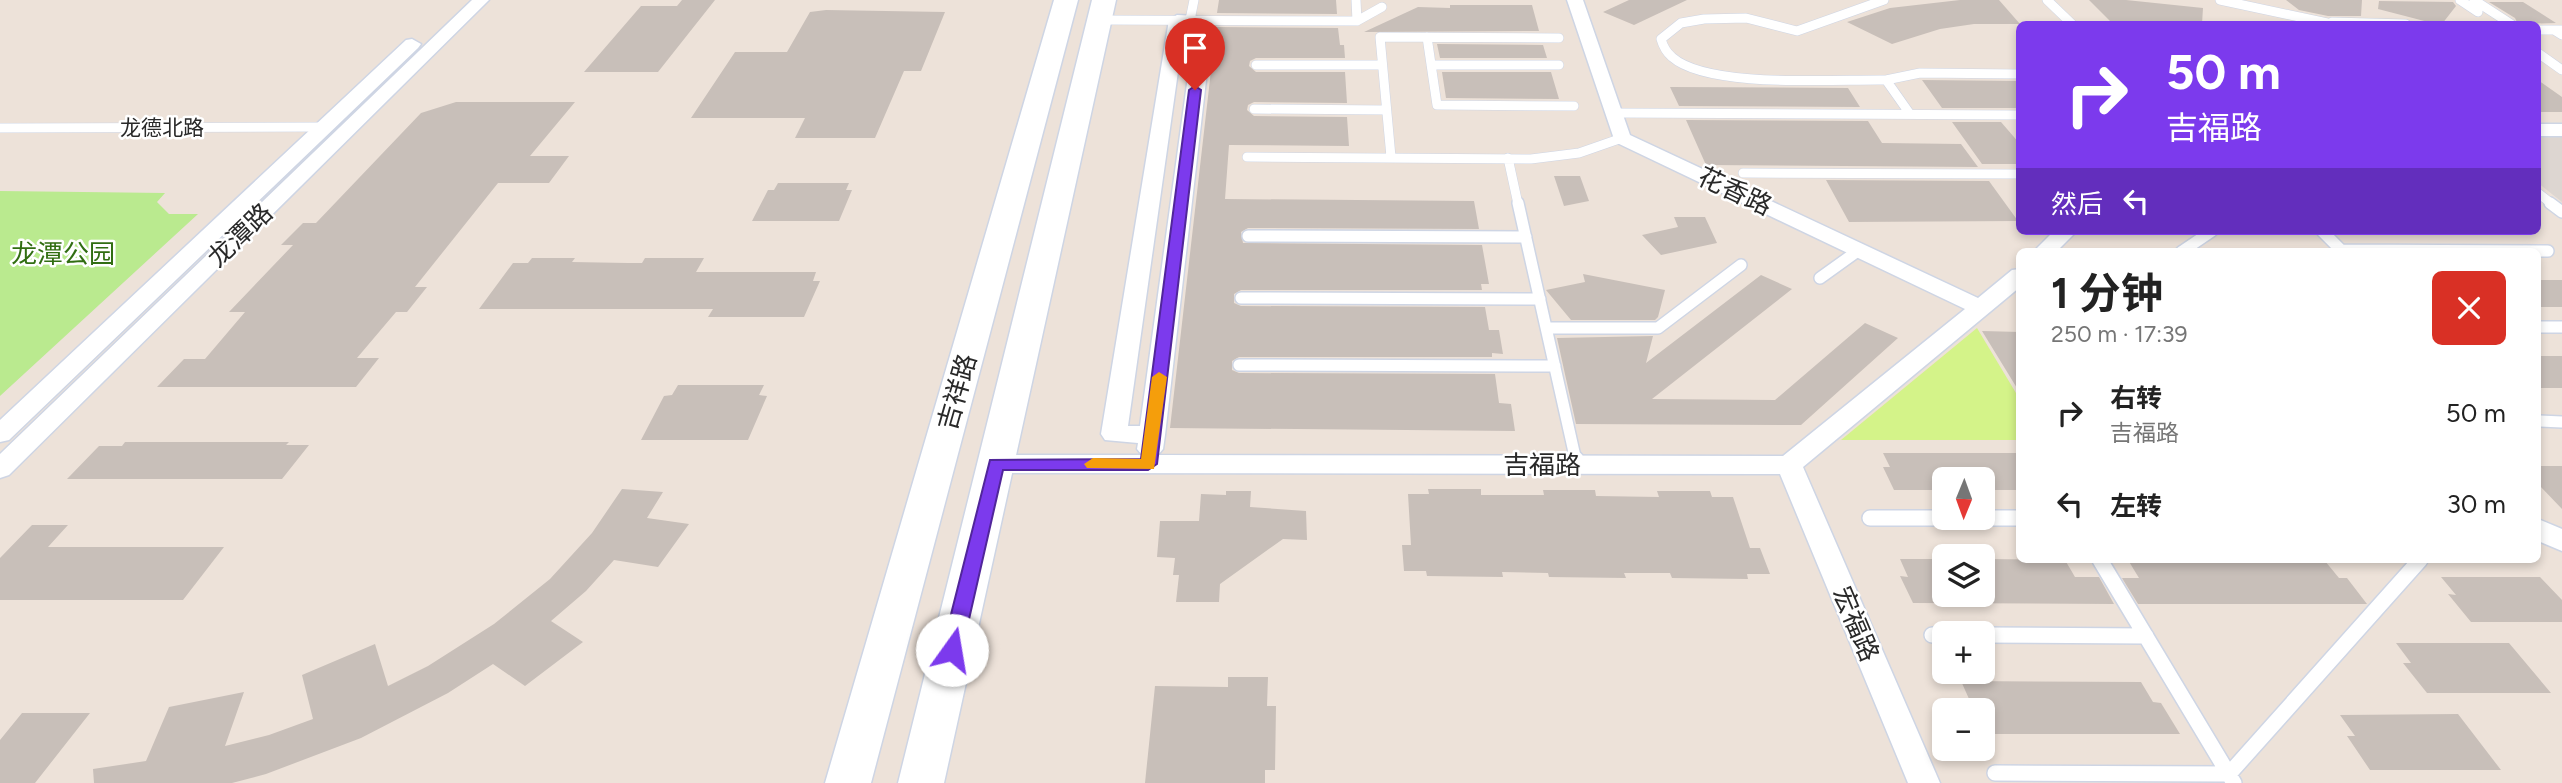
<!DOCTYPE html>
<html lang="zh">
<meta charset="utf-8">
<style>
:root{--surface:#fff;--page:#f2f2f2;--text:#222;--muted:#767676}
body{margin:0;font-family:Figtree,"Noto Sans SC",sans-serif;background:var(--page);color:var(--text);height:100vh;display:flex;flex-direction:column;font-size:26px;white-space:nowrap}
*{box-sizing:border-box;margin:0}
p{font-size:23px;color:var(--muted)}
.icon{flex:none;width:38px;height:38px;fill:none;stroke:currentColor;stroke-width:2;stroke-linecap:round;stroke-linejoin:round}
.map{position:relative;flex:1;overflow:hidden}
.details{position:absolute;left:2016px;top:248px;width:525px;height:315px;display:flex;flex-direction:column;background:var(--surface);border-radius:10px;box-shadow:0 4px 10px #0003}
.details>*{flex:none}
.banner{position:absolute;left:2016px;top:21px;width:525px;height:214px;border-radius:10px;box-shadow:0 4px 10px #0003;background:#7c3aed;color:#fff;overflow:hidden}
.needle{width:46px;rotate:181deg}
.controls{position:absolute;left:1932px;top:467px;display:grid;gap:14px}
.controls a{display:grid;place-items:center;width:63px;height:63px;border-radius:10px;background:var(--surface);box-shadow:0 4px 10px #0003;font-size:35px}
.pin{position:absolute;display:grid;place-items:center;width:60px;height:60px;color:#fff;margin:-72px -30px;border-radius:50% 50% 50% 0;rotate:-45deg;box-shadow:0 0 7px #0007}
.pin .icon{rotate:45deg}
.me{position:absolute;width:77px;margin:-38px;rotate:13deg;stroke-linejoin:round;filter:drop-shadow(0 0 5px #0008)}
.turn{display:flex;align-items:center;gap:24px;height:147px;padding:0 35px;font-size:32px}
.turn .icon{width:91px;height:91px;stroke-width:2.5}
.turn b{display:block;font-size:49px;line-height:60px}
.then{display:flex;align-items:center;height:66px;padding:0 35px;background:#0003;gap:14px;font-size:26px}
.round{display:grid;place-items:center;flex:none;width:74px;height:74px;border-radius:10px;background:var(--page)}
.head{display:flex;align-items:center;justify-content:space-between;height:119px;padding:0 35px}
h1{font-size:42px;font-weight:700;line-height:52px}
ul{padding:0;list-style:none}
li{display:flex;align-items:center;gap:21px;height:91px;padding:0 35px}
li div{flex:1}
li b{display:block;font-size:26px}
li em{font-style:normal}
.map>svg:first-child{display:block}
.green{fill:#baea8f}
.pitch{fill:#d4f389}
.plaza{fill:#ddd6d1}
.building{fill:#c8bfb9}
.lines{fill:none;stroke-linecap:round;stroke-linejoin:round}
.service-far2-casing{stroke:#ced5e4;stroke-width:10}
.service-far1-casing{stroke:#ced5e4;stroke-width:14}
.service-casing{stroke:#ced5e4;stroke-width:18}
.minor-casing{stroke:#ced5e4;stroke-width:3}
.secondary-casing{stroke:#ced5e4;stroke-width:3}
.service-far2{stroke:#fff;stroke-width:9}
.service-far1{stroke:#fff;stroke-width:11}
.service{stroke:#fff;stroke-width:15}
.minor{fill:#fff;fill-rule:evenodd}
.secondary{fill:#fff;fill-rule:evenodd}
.route{fill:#7c3aed;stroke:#51269a;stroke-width:2}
.slow{fill:#f59e0b}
.labels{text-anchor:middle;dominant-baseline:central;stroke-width:5;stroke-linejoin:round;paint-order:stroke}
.far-street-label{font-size:21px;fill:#292929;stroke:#fff}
.street-label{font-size:26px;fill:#292929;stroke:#fff}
.park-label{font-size:26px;fill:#316e12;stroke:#fff}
</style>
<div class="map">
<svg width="2562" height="783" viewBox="0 0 2562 783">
<rect width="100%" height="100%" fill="#ede2d9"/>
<path class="green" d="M0,191L165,193L157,202L169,214H198L0,396Z"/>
<path class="pitch" d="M1977,328L2019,398V440H1841Z"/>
<path class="plaza" d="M2538,136H2562V202L2538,183Z"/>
<path class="building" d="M682,0H715L658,72H584L641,6H677Z
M1219,0H1336L1337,14L1217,13Z
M1629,0H1687L1634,25L1603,12Z
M1960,0H1999L2020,24H1974L1940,29L1892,44L1847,22L1890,8Z
M2089,0H2126L2203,8L2202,24H2113Z
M2286,0H2362L2361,16H2328L2299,10Z
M2379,1L2453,2L2456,6L2442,24H2436L2378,9Z
M2489,2H2523L2556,23L2518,24L2515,18Z
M1450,5H1532L1539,31L1364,32L1418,7L1450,8Z
M826,10L945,12L921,71H904L875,138H795L805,118H691L735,52H787L810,12Z
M1216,27L1338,28L1340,45H1344L1345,58H1256L1250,61L1249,66L1256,72H1345L1347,103L1254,102L1248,105L1247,110L1254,116L1347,117L1349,146L1229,145L1225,199L1474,201L1479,229L1248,228L1241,232L1243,243L1482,245L1489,284H1481L1482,290H1241L1234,294V303L1241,306L1485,307L1489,330H1499L1503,354L1492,353V357H1239L1232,361V370L1239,373L1495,374L1499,403L1511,404L1515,431L1170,428Z
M1437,44L1543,45L1547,58H1440Z
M1442,72H1551L1559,99L1446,98Z
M1922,80L2020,81V108H1942Z
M2538,80L2562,97V112H2538Z
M1670,87L1848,88L1860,107L1679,106Z
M456,102H575L530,156H569L549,183H498L415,287H427L407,312H396L357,358H379L356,387H157L184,359H205L245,312H229L293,245H281L303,223H316L421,113Z
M1686,120L1868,121L1882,143L1961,144L1978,167L1706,165Z
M1952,122H2001L2020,144V164H1982Z
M1554,176H1580L1589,201L1564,206Z
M1826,180L1989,181L2018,221L1849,222Z
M778,183H849L846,190H852L839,221H752L768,190H774Z
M1674,217H1705L1717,243L1661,255L1642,235L1678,227Z
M532,258H575L572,262L628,263H642L645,258H704L696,272H816L813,281H820L804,317H708L713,309H479L513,263H528Z
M1583,274L1665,290L1658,317L1655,320H1571L1546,290L1585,282Z
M1761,275L1792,289L1652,399L1775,400L1865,323L1898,338L1801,425L1576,424L1557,338L1653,336L1646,363Z
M2538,280H2562V307H2538Z
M1982,331L2020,332V393Z
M2538,356H2562V388H2538Z
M678,385H764L759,395L767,396L748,440H641L664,396L672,395Z
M125,442H289L286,445H309L282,479H67L99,446H122Z
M1883,453H2020V490H1983V480H1944V490H1894L1883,467H1890Z
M2538,466H2562V509L2538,484Z
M622,489L663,492L647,518L689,524L658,567L614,560L586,591L551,621L583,642L525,686L493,664L448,693L361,738L266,774L232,783H94L93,769L146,761L169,707L244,692L225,746L269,735L313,719L302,675L375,644L388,686L428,666L494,624L550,579L592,533Z
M1428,489H1481V495H1544L1543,490H1595L1596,496L1659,497L1657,491H1710L1712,497H1733L1750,548H1760L1770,574H1747L1748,579L1672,578L1670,573H1624L1626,578L1549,577L1548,573L1502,572L1503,577L1427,576L1426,571H1404L1402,545H1411L1408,494H1429Z
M1226,491H1251L1250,507L1306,511L1307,540L1283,539L1220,584L1219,602H1176L1179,575H1173L1175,558L1157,557L1160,521H1199L1201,494L1226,495Z
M32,525H68L48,547H224L183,600H0V558Z
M1900,559H1944V595H1983V559L2065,560L2075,577H2099L2114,604L1913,603L1900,576L1908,577Z
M2128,560L2325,561L2339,578H2347L2367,604H2138L2122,578H2139Z
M2441,577H2540L2562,600V622H2471L2448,594L2456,595Z
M2396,643H2509L2551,693H2427L2403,663H2411Z
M1228,677H1268L1267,706H1276L1275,770H1265V783H1145L1155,686L1228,687Z
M1961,681L2141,682L2153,702L2161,703L2180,734H1983V710H1974Z
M22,713H90L35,783H0V740Z
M2458,714L2501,770H2370L2347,736H2355L2340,715Z"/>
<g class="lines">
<defs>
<path id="service-far2" d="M1356,0L1357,21
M1884,0L1797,31L1746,18L1704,19L1681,23L1661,39C1663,46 1666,52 1672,57C1708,89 1837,79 1886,80L1910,114
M2047,0L2072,24
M2220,0L2332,24
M2460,0L2478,12
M2474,0L2511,24
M1100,20L1357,21L1382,7
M1190,20L1194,0
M2332,22L2406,24
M2538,30H2554
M2562,30H2554L2562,35
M1427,37L1437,105L1574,106
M2538,53L2562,70
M1256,65H1382
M1431,65H1559
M1886,80L1920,73L2020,74
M1254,109L1386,110
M1613,113L2020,115
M0,128L325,127
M1247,157L1531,159L1579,153L1622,138
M1391,157L1380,37L1559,38
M1508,158L1518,204
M1743,173L2020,174
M2538,193L2552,204"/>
<path id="service-far1" d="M1518,203L1576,461
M2550,203L2562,212
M2322,231L2343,252
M1248,236L1526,237
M2342,250L2548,251
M2181,252L2212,231
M1820,278L1859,250
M1241,298L1540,299
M2538,327H2562
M1547,328H1658L1741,265
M1239,365L1555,366
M2538,421L2562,422"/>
<path id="service" d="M1576,459L1577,465
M1870,518H1944
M1983,518H2020
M2100,560L2234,783
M1932,635H1944
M1983,635L2146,636
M1995,773L2229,774L2420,560"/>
<path id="minor" d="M472,0H489L9,475L0,478V454Z
M1567,0H1583L1630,135L1978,298L2012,270L2020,269V287L1803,467L1940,783H1908L1780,474L996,473L987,470L983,464L987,458L996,455H1142L1137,449L1138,443L1105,440L1101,434L1169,20L1177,15L1196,16L1198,29L1211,37L1165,435L1163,449L1158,455L1783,456L1965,309L1615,142ZM1183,36L1193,40L1140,426H1128Z
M412,39L421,44L418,48L9,440L0,442V420L406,40Z
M2538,124H2562V136H2538Z
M2054,231H2077L2056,252H2033Z
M2538,519L2562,529V551L2538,541Z"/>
<path id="secondary" d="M1054,0H1078L871,783H825Z
M1092,0H1116L944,783H898Z"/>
</defs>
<use href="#service-far2" class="service-far2-casing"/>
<use href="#service-far1" class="service-far1-casing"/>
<use href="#service" class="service-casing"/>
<use href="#minor" class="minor-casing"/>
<use href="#secondary" class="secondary-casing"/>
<use href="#service-far2" class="service-far2"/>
<use href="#service-far1" class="service-far1"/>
<use href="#service" class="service"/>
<use href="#minor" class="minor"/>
<use href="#secondary" class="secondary"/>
</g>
<path class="route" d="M1195,86L1201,90L1157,464L1148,470H1003L962,650L959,656L952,658L945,656L942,650L990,460L1141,459L1189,90Z"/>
<path class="slow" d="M1159,372L1167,377L1154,469L1087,468L1084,464L1093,458L1141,459L1152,377Z"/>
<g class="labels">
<g class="far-street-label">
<text x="162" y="127">龙德北路</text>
</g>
<g class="street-label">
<text transform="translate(1735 191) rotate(25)">花香路</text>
<text transform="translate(240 235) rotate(-44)">龙潭路</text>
<text transform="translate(957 392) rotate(-74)">吉祥路</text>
<text x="1542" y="465">吉福路</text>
<text transform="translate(1856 624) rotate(67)">宏福路</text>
</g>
<g class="park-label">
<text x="63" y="254">龙潭公园</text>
</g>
</g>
</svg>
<div class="controls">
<a><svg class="needle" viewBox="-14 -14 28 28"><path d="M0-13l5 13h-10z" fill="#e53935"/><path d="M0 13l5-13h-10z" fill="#767676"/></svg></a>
<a><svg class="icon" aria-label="layers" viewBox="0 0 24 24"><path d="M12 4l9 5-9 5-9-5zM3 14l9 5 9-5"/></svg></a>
<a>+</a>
<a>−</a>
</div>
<div class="pin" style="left:1195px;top:90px;background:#d93025"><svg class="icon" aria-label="arrive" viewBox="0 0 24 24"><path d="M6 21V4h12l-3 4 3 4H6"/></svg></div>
<svg class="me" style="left:952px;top:650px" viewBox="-20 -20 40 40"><circle r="19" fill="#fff"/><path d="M0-13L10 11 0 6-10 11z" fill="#7c3aed"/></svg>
<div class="banner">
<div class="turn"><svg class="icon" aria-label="right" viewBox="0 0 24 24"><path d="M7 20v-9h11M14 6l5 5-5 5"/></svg><div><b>50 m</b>吉福路</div></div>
<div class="then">然后<svg class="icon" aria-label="left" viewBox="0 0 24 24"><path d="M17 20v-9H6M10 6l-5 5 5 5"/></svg></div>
</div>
<section class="details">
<div class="head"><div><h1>1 分钟</h1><p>250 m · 17:39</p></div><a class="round" style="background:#d93025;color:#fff"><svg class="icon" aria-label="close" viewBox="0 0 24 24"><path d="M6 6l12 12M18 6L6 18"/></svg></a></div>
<ul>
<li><svg class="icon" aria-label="right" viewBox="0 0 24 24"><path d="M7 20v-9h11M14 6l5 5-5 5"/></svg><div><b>右转</b><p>吉福路</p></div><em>50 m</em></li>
<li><svg class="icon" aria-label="left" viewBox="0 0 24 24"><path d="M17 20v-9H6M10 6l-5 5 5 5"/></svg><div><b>左转</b></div><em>30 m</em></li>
</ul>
</section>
</div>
